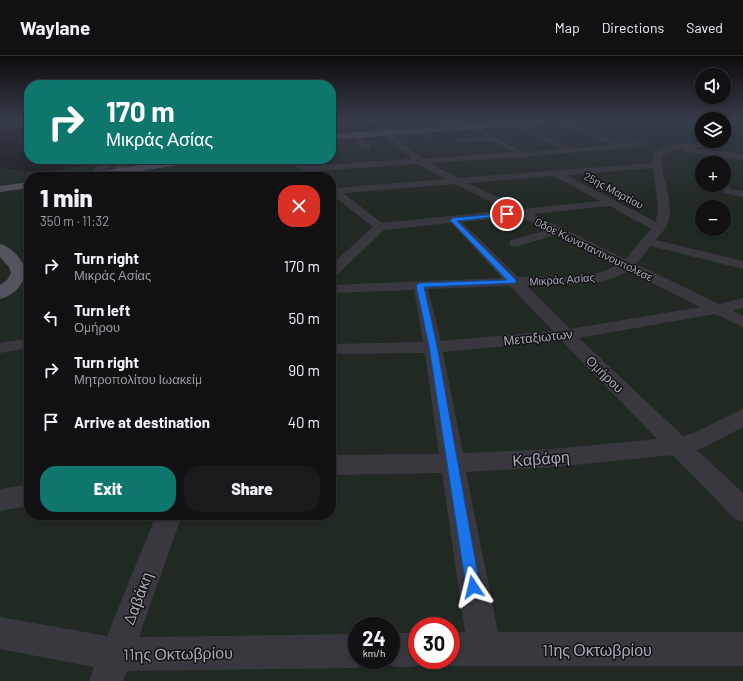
<!DOCTYPE html>
<meta charset="utf-8">
<style>
:root{--surface:#111113;--page:#1a1a1c;--text:#f1f3f6;--muted:#9c9da0;--line:#303133;--accent:#0f766e}
body{margin:0;font-family:Barlow,sans-serif;background:var(--page);color:var(--text);height:100vh;display:flex;flex-direction:column;font-size:15px;white-space:nowrap}
*{box-sizing:border-box;margin:0}
p{font-size:13px;color:var(--muted)}
.icon{flex:none;width:22px;height:22px;fill:none;stroke:currentColor;stroke-width:2;stroke-linecap:round;stroke-linejoin:round}
.map{position:relative;flex:1;overflow:hidden}
.panel{position:absolute;left:24px;top:116px;width:312px;height:348px;display:flex;flex-direction:column;background:var(--surface);border-radius:16px;box-shadow:0 2px 6px #0003,0 0 0 1px var(--line)}
.panel>*{flex:none}
.hud{position:absolute;left:24px;top:24px;width:312px;height:84px;border-radius:16px;box-shadow:0 2px 6px #0003,0 0 0 1px var(--line);background:#0f766e;color:#fff;overflow:hidden}
.fabs{position:absolute;left:695px;top:12px;display:grid;gap:8px}
.fabs a{display:grid;place-items:center;width:36px;height:36px;border-radius:50%;background:var(--surface);box-shadow:0 2px 6px #0003,0 0 0 1px var(--line);font-size:20px}
.speed{position:absolute;left:348px;top:561px;display:flex;gap:8px;font-size:20px;font-weight:700;text-align:center}
.speed>*{display:grid;place-content:center;width:52px;height:52px;border-radius:50%;background:var(--surface);box-shadow:0 2px 6px #0003,0 0 0 1px var(--line);line-height:1}
.speed small{font-size:10px;font-weight:400}
.speed .limit{border:6px solid #d22;background:#fff;color:#111}
.pin{position:absolute;display:grid;place-items:center;width:34px;height:34px;color:#fff;margin:-17px;border:2px solid #fff;border-radius:50%;box-shadow:0 1px 4px #0007}
.me{position:absolute;width:44px;margin:-22px;rotate:350deg;stroke-linejoin:round;filter:drop-shadow(0 0 3px #0008)}
.turn{display:flex;align-items:center;gap:14px;height:84px;padding:0 16px;font-size:18px}
.turn .icon{width:52px;height:52px;stroke-width:2.5}
.turn b{display:block;font-size:28px;line-height:34px}
.round{display:grid;place-items:center;flex:none;width:42px;height:42px;border-radius:16px;background:var(--page)}
.overview{display:flex;align-items:center;justify-content:space-between;height:68px;padding:0 16px}
h1{font-size:24px;font-weight:800;line-height:30px}
.cta{display:flex;gap:8px;margin-top:auto;padding:8px 16px}
.cta a{flex:1;height:46px;border-radius:16px;background:var(--accent);color:#fff;font-size:16px;font-weight:800;line-height:46px;text-align:center}
.cta a+a{background:var(--page);color:var(--text)}
ul{padding:0;list-style:none}
li{display:flex;align-items:center;gap:12px;height:52px;padding:0 16px}
li div{flex:1}
li b{display:block;font-size:15px}
li em{font-style:normal}
header{display:flex;align-items:center;gap:24px;box-sizing:border-box;height:56px;padding:0 20px;background:var(--surface);border-bottom:1px solid var(--line)}
header strong{font-size:19px}
nav{display:flex;gap:22px;margin-inline-start:auto;font-size:14px}
.map>svg:first-child{display:block}
.green{fill:#212923;fill-rule:evenodd}
.lines{fill:none;stroke-linecap:round;stroke-linejoin:round}
.minor{fill:#38383e;fill-rule:evenodd}
.major{fill:#53545d;fill-rule:evenodd}
.route{fill:#1a73e8;stroke:#114b97}
.labels{text-anchor:middle;dominant-baseline:central;stroke-width:3;stroke-linejoin:round;paint-order:stroke}
.far-street-label{font-size:11px;fill:#a8abb9;stroke:#121214}
.street-label{font-size:13px;fill:#a8abb9;stroke:#121214}
.near-street-label{font-size:16px;fill:#a8abb9;stroke:#121214}
</style>
<header>
<strong>Waylane</strong>
<nav><a>Map</a><a>Directions</a><a>Saved</a></nav>
</header>
<div class="map">
<svg width="743" height="625" viewBox="0 0 743 625">
<rect width="100%" height="100%" fill="#171719"/>
<path class="green" d="M497,64H702V85H724V64H743V625H0V112L40,117L125,103H331V77ZM702,107H724V129H702ZM29,121H331V459H29ZM702,151H724V173H702ZM357,570H391V604H357ZM417,570H451V604H417Z"/>
<g class="lines">
<path class="minor" d="M331,64H336L331,67Z
M369,64H376L422,103L513,96L494,85L457,86L456,84L460,82L486,81L472,72V70L474,69L523,96L560,93L513,70L502,68V66C524,62 549,86 570,92C578,94 604,89 613,89L554,66L553,64H560L623,88L644,86L648,88L644,90L523,101L429,107L458,122L652,107L654,97L672,89L696,87L702,83V85H707L701,91L690,92L743,98V104L687,96H684V93H677L661,100C661,123 679,155 664,174C661,177 658,180 656,184L743,205V213L651,190L636,208L719,248L743,242V252L732,254L743,260V271L715,258L579,282L683,380L691,378L743,353V371L705,391L697,394L743,437V466L734,462L673,399L554,411L466,416L498,576H743V610H451L439,605L451,604V576H465L442,417L331,419V399L439,398L425,297L331,298V288L423,286L414,234L331,237V229L502,222L451,167L384,174L336,220L331,221V209L373,171L331,138V130L336,132L445,123L418,108L314,115L321,121H310L288,103H297L307,110L412,103ZM653,112L658,151L656,166L566,119ZM554,120L600,145L522,153L468,127ZM455,128L507,154L382,167L343,137ZM610,150L651,173L625,203L533,158ZM519,160L547,174L511,184L509,187L511,190L515,191L556,179L617,209C591,225 547,220 518,221L462,166ZM628,215L700,251L570,273L526,229C559,228 599,233 628,215ZM510,230L553,275L441,285L428,233ZM562,285L657,383L554,393L463,397L443,296Z
M450,64H459L469,71L464,72Z
M724,64L736,66L737,67L734,71L743,75V80L728,72L727,71L729,68L724,67Z
M417,72L429,78V82C423,83 417,78 414,74Z
M351,77H357L370,89V93H364L351,81Z
M108,103H119L102,116L100,121H94L92,119L94,113Z
M126,103H136L117,118H111L109,116L111,114Z
M724,126L727,127L731,133L743,135V141L724,137L719,129H724Z
M29,282V292L0,297V287Z
M29,428V450L0,455V433Z
M156,459H182L139,581L357,578V604H370L369,607L357,612L127,615L123,625H89L94,611L0,593V561L107,580Z
M391,577H417V604H429V606C412,613 396,613 379,606V604H391Z"/>
<path class="major" d="M528,64H569L565,66L331,84V78Z
M179,103H203L198,106L103,121H78L83,118Z
M29,126V132L0,136V130Z
M0,188C12,190 24,206 27,217C22,229 14,240 0,243V229L7,224L11,217L9,211L0,201Z"/>
</g>
<linearGradient id="sky" x2="0" y2="1"><stop stop-color="#0d0d0e"/><stop offset="0.42" stop-color="#363c49"/><stop offset="1" stop-color="#363c49" stop-opacity="0"/></linearGradient>
<rect width="743" height="152" fill="url(#sky)"/>
<path class="route" d="M507,157H509V159L457,165L516,224V227L424,231L437,290L480,531L478,536L473,538L468,536L466,531L429,290L416,229L420,227L507,224L450,164L453,162Z"/>
<g class="labels">
<g class="far-street-label">
<text transform="translate(614 134) rotate(28)">25ης Μαρτίου</text>
<text transform="translate(594 193) rotate(26)">Oδοε Κωνσταντινουπολεσε</text>
<text transform="translate(562 223) rotate(-4)">Μικράς Ασίας</text>
</g>
<g class="street-label">
<text transform="translate(538 281) rotate(-6)">Μεταξιωτων</text>
<text transform="translate(605 318) rotate(44)">Ομήρου</text>
</g>
<g class="near-street-label">
<text transform="translate(541 402) rotate(-4)">Καβάφη</text>
<text transform="translate(137 542) rotate(-69)">Δαβάκη</text>
<text x="597" y="593">11ης Οκτωβρίου</text>
<text transform="translate(178 597) rotate(-1)">11ης Οκτωβρίου</text>
</g>
</g>
</svg>
<div class="fabs">
<a><svg class="icon" aria-label="sound" viewBox="0 0 24 24"><path d="M4 9h4l5-4v14l-5-4H4zM17 9q2 3 0 6"/></svg></a>
<a><svg class="icon" aria-label="layers" viewBox="0 0 24 24"><path d="M12 4l9 5-9 5-9-5zM3 14l9 5 9-5"/></svg></a>
<a>+</a>
<a>−</a>
</div>
<div class="speed"><div>24<small>km/h</small></div><div class="limit">30</div></div>
<div class="pin" style="left:507px;top:158px;background:#d93025"><svg class="icon" aria-label="arrive" viewBox="0 0 24 24"><path d="M6 21V4h12l-3 4 3 4H6"/></svg></div>
<svg class="me" style="left:473px;top:531px" viewBox="-20 -20 40 40"><path d="M0-17L14 15 0 8-14 15z" fill="#1a73e8" stroke="#fff" stroke-width="4"/></svg>
<div class="hud">
<div class="turn"><svg class="icon" aria-label="right" viewBox="0 0 24 24"><path d="M7 20v-9h11M14 6l5 5-5 5"/></svg><div><b>170 m</b>Μικράς Ασίας</div></div>
</div>
<section class="panel">
<div class="overview"><div><h1>1 min</h1><p>350 m · 11:32</p></div><a class="round" style="background:#d93025;color:#fff"><svg class="icon" aria-label="close" viewBox="0 0 24 24"><path d="M6 6l12 12M18 6L6 18"/></svg></a></div>
<ul>
<li><svg class="icon" aria-label="right" viewBox="0 0 24 24"><path d="M7 20v-9h11M14 6l5 5-5 5"/></svg><div><b>Turn right</b><p>Μικράς Ασίας</p></div><em>170 m</em></li>
<li><svg class="icon" aria-label="left" viewBox="0 0 24 24"><path d="M17 20v-9H6M10 6l-5 5 5 5"/></svg><div><b>Turn left</b><p>Ομήρου</p></div><em>50 m</em></li>
<li><svg class="icon" aria-label="right" viewBox="0 0 24 24"><path d="M7 20v-9h11M14 6l5 5-5 5"/></svg><div><b>Turn right</b><p>Μητροπολίτου Ιωακείμ</p></div><em>90 m</em></li>
<li><svg class="icon" aria-label="arrive" viewBox="0 0 24 24"><path d="M6 21V4h12l-3 4 3 4H6"/></svg><div><b>Arrive at destination</b></div><em>40 m</em></li>
</ul>
<div class="cta"><a>Exit</a><a>Share</a></div>
</section>
</div>
